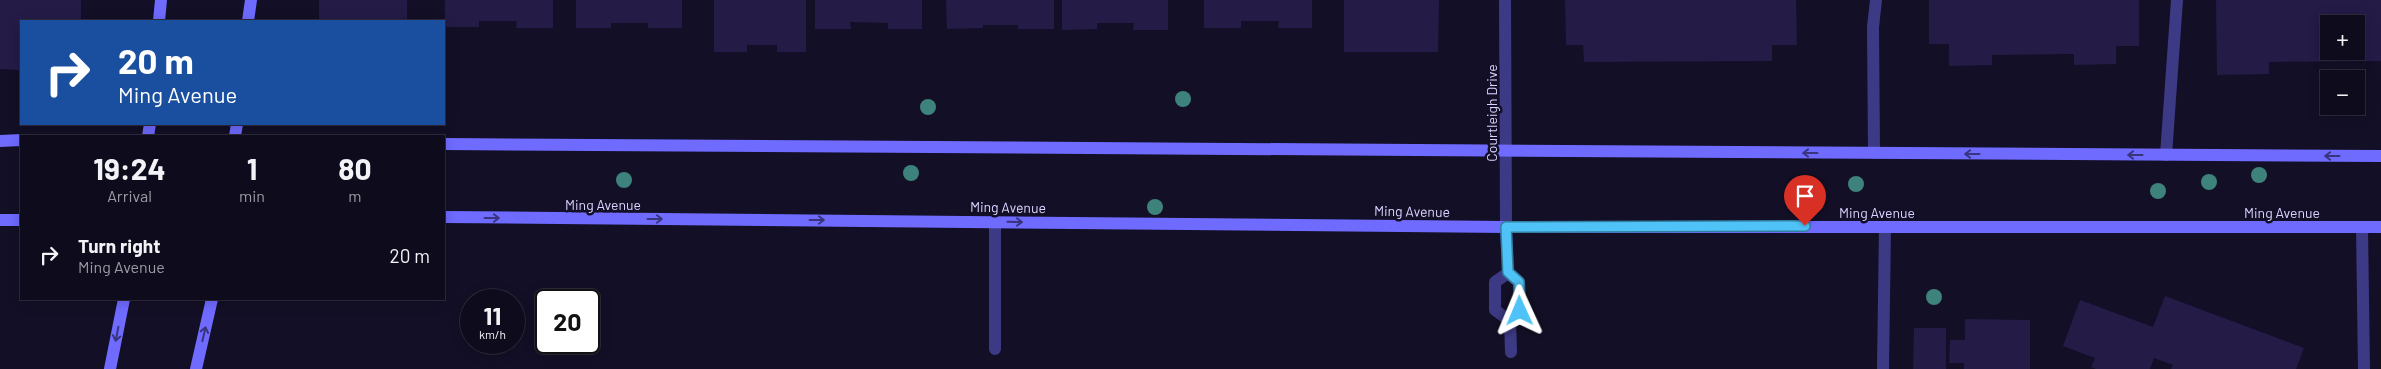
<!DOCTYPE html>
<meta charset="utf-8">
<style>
:root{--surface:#0e0b1c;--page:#171425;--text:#f1f3f6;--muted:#9b9ba3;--line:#2e2b3b}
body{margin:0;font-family:Barlow,sans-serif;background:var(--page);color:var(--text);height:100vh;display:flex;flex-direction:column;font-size:19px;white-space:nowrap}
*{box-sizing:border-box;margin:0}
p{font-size:16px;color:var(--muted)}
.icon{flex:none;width:28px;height:28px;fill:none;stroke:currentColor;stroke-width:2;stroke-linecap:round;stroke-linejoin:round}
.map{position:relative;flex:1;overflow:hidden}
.sheet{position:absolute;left:20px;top:135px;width:425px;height:165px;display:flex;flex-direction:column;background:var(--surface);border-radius:0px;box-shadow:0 2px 12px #0003,0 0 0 1px var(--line)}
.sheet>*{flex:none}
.guide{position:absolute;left:20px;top:20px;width:425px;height:105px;border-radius:0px;box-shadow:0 2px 12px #0003,0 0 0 1px var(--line);background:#1a4fa0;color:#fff;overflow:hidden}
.tools{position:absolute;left:2320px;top:15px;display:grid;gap:10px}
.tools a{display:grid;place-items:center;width:45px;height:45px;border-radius:0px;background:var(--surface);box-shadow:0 2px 12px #0003,0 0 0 1px var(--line);font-size:25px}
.speed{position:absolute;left:460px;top:289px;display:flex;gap:10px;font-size:25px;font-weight:700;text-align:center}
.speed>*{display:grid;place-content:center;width:65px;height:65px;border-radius:50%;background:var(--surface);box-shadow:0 2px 12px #0003,0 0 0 1px var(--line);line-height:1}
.speed small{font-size:12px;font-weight:400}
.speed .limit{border:2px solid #111;border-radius:8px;background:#fff;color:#111}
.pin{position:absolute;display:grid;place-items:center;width:42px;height:42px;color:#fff;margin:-51px -21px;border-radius:50% 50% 50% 0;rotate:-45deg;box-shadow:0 0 5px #0007}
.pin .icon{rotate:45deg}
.me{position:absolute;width:55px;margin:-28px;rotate:359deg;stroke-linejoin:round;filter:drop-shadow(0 0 4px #0008)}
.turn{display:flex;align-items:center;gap:18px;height:105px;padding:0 15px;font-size:22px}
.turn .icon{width:65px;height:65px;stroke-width:2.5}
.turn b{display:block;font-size:35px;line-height:42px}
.eta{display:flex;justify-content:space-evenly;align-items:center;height:85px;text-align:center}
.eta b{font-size:30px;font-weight:700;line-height:35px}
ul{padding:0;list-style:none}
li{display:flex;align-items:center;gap:15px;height:70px;padding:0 15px}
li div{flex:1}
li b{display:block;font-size:19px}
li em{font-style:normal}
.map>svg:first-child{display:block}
.building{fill:#241b47;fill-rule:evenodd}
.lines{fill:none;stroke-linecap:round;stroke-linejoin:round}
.service{stroke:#3d3a85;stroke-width:12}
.minor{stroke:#3d3a85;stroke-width:12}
.secondary{stroke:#6f6bff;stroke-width:12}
.tree{fill:#3d827b}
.oneway{stroke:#38347d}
.route-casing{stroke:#337fa1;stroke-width:12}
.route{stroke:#4fc3f7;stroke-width:9}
.labels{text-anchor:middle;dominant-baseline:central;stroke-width:5;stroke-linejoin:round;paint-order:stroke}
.street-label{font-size:14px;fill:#d9d4ff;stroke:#130f26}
</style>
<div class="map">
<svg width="2381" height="369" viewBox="0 0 2381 369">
<rect width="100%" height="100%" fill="#130f26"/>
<path class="building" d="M0,0H81V21H21V70L0,69Z
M319,0H407V21H319Z
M445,0H553V28H516L517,21H479V27H445Z
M576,0H682V28H648V23H611V28H576Z
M714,0H806V52H777V45H747V52H714Z
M815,0H922V29H888V23L850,22L851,29H815Z
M946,0H1054V29H1018V25H983V28L947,29Z
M1062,0H1168V30H1133L1134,23H1097V29L1062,30Z
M1204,0H1312V28H1278L1279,21H1241V28H1204Z
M1344,0H1439L1438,52H1344Z
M1565,0H1796L1797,45H1772V61L1584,62L1583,45H1566Z
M1929,0H2139V46H2116V64L2074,65V54L1992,55V65L1949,66V44H1929Z
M2216,0H2381V61L2269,62V74L2217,75ZM2329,24H2356V51H2329Z
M2165,296L2304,348L2296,369H2171L2173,365L2154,358L2150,369H2096L2091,367L2095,358L2063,346L2080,300L2153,327Z
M1965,319L2030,320V369H1964V363H1949L1950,340H1965Z
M1914,328H1946V369H1913Z"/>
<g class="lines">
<path class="service" d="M1874,153L1873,27L1876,0
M2166,155L2177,0
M995,222V349
M1506,227L1508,273L1519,282L1520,311L1510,321L1511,352
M2362,227L2364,369
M1508,273L1495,282V310L1510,321
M1883,369L1885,227"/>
<path class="minor" d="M1505,0L1506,227"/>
<path class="secondary" d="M159,21L161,0
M248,21L251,0
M148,136L150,124
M235,136L237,124
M0,141L21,140
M444,144L2381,156
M444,217L1506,227H2381
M0,220H21
M110,369L124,299
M196,369L212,299"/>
</g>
<g class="tree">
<circle cx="1183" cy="99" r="8"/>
<circle cx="928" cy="107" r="8"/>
<circle cx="911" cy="173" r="8"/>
<circle cx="2259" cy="175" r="8"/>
<circle cx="624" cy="180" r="8"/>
<circle cx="2209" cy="182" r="8"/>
<circle cx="1856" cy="184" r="8"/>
<circle cx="2158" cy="191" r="8"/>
<circle cx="1155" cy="207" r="8"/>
<circle cx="1934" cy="297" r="8"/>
</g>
<defs><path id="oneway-shaft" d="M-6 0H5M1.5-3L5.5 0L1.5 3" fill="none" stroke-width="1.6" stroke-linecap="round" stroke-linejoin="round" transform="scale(1.25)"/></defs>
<g class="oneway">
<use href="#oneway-shaft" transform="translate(1810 153) rotate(-180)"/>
<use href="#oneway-shaft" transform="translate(1972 154) rotate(-180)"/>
<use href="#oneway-shaft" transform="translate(2135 155) rotate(-180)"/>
<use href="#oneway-shaft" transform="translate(2332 156) rotate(-180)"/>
<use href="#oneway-shaft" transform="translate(492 218)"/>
<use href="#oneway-shaft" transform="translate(655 219)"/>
<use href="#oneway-shaft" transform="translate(817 220)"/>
<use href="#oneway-shaft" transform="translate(1015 222) rotate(1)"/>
<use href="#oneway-shaft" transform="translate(117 334) rotate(101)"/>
<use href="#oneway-shaft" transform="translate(204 334) rotate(-77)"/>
</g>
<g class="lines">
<defs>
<path id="route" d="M1520,311L1519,282L1508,272L1506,227L1805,226"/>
</defs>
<use href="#route" class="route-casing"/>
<use href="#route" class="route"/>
</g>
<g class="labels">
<g class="street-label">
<text transform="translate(1491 113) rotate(-90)">Courtleigh Drive</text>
<text x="603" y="204">Ming Avenue</text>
<text transform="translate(1008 207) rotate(1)">Ming Avenue</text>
<text transform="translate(1412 211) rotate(1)">Ming Avenue</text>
<text x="1877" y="212">Ming Avenue</text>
<text x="2282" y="212">Ming Avenue</text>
</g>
</g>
</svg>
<div class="tools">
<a>+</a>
<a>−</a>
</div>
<div class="speed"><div>11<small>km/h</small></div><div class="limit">20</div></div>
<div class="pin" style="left:1805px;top:226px;background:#d93025"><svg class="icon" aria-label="arrive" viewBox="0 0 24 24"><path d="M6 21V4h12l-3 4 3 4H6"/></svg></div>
<svg class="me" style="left:1520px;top:311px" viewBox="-20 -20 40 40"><path d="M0-17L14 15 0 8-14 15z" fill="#4fc3f7" stroke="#fff" stroke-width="4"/></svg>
<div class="guide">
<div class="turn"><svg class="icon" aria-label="right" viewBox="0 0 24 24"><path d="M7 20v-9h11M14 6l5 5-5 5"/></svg><div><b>20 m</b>Ming Avenue</div></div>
</div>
<section class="sheet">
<div class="eta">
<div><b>19:24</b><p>Arrival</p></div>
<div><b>1</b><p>min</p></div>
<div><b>80</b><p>m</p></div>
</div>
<ul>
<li><svg class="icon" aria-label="right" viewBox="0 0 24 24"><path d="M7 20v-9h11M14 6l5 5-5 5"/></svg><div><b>Turn right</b><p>Ming Avenue</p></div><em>20 m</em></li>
</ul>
</section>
</div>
